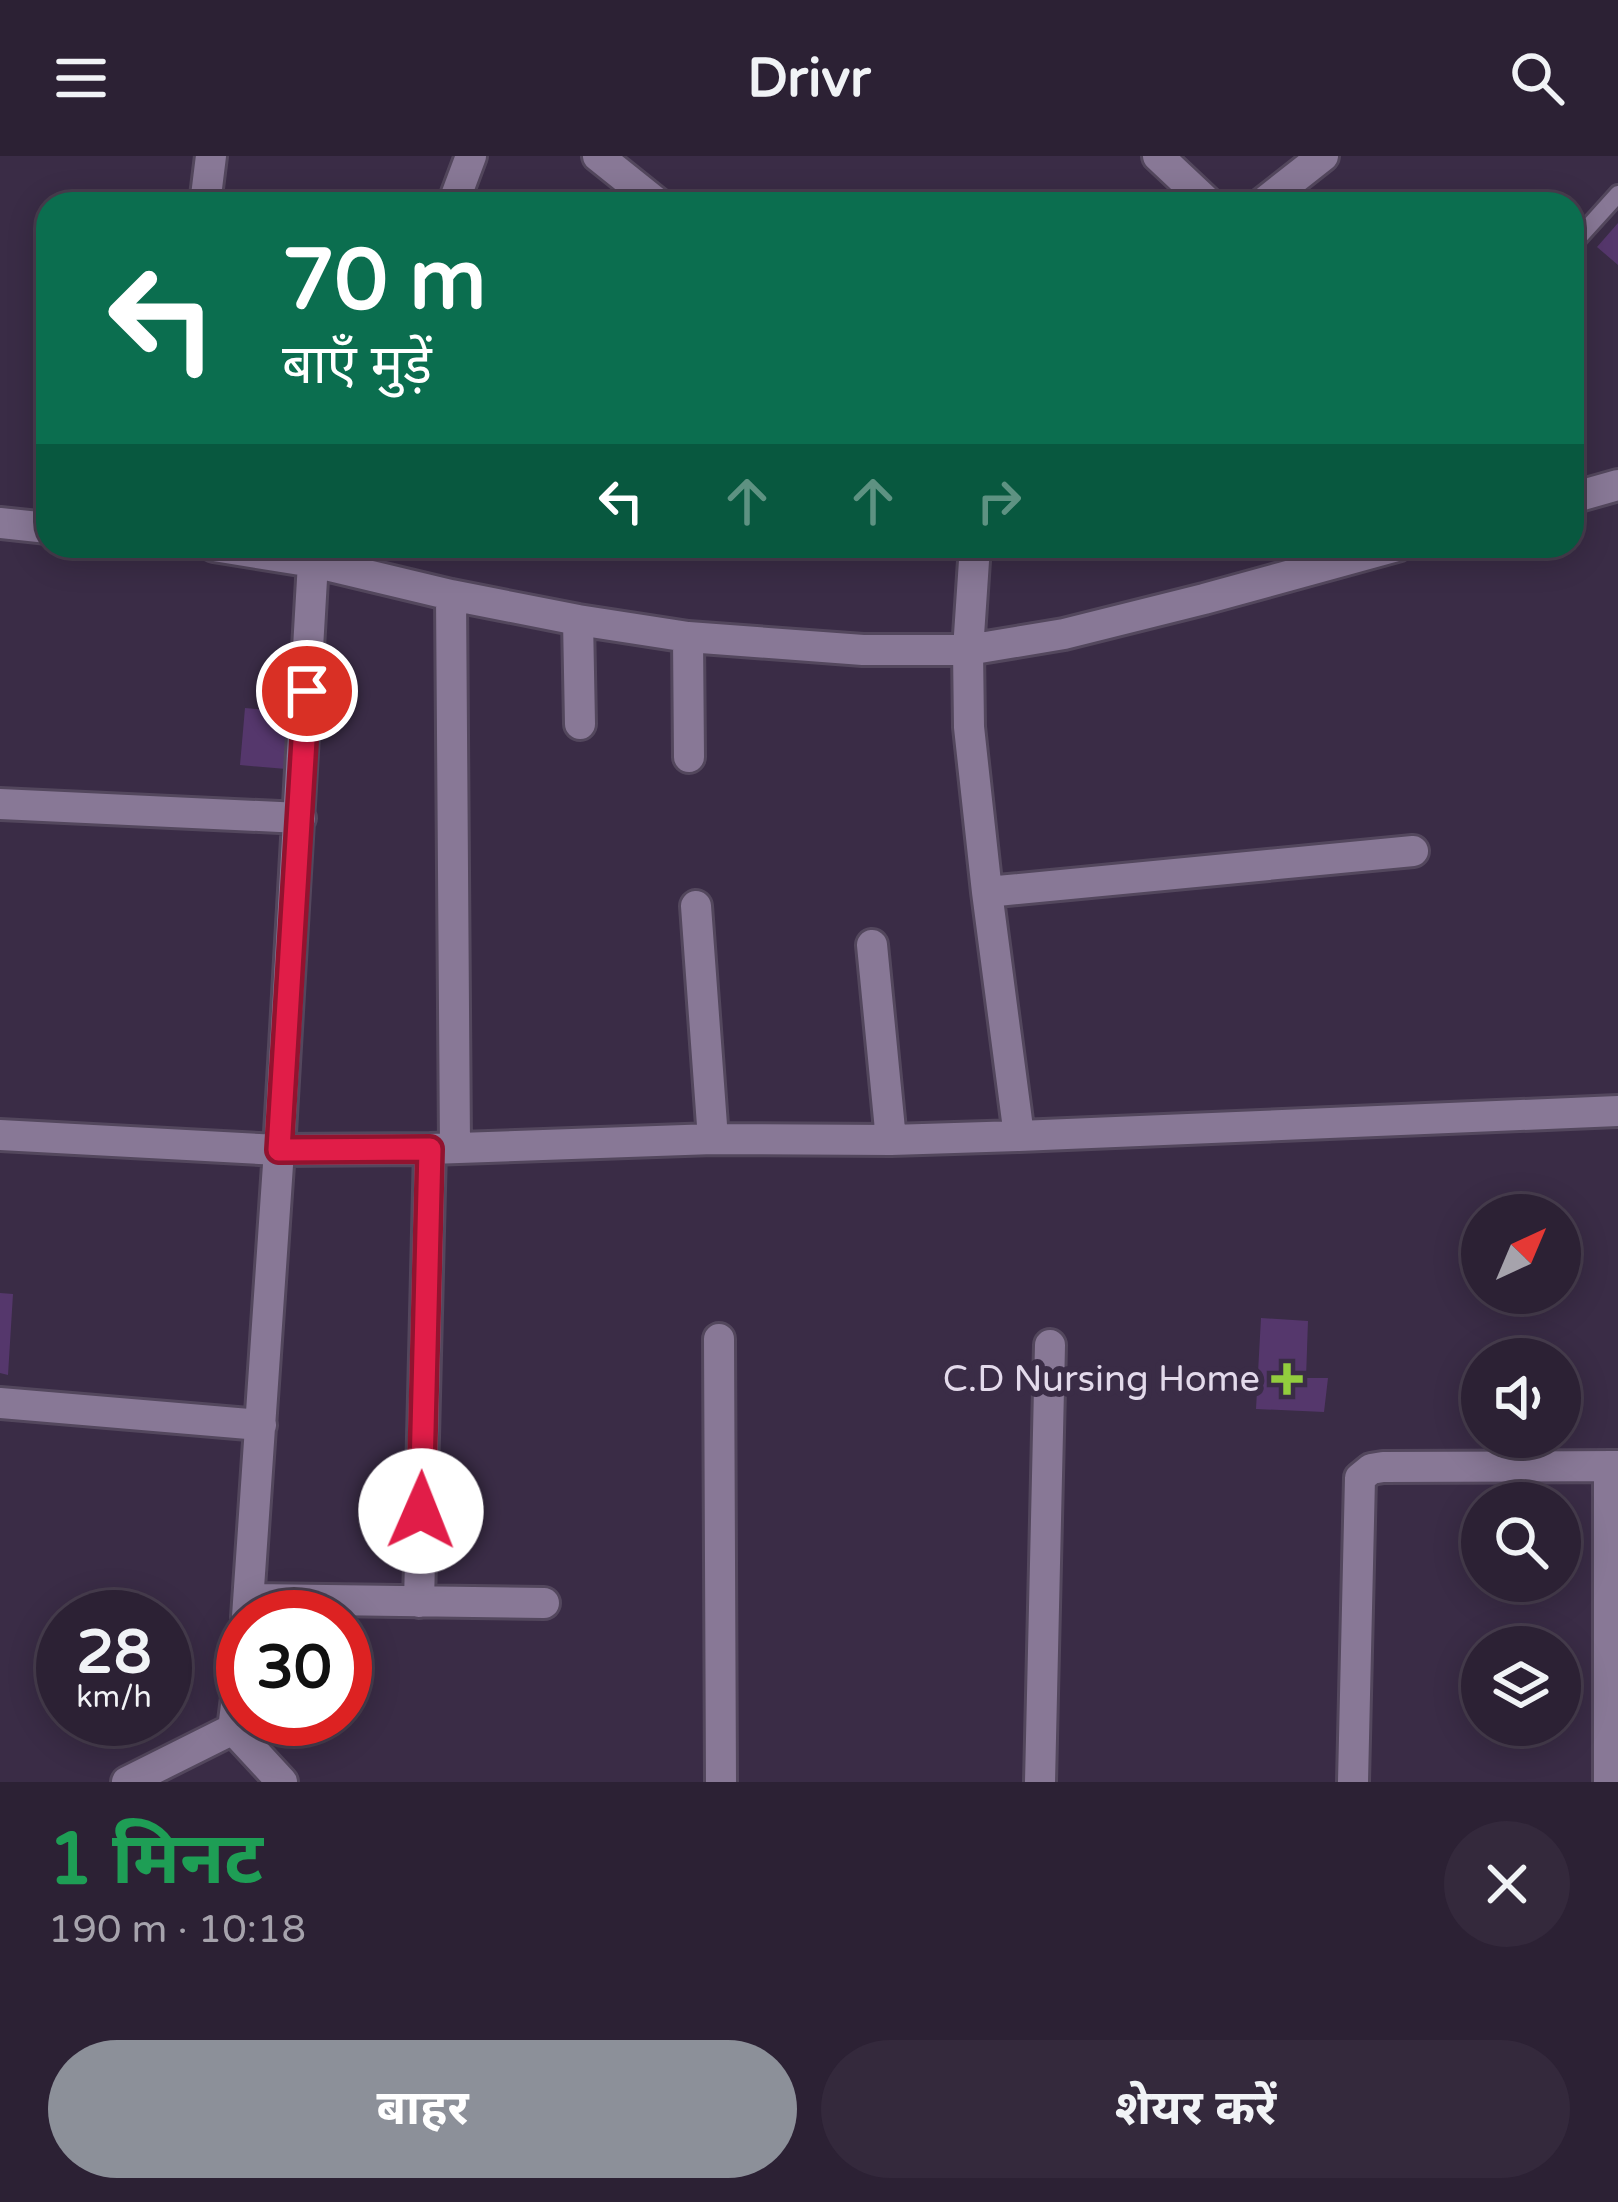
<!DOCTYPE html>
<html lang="hi">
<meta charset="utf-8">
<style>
:root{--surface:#2c2134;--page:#34293c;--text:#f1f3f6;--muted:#a6a3ac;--line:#483e4f;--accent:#8c9099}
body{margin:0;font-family:"Varela Round","Noto Sans Devanagari",sans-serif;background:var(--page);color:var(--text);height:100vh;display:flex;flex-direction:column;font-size:45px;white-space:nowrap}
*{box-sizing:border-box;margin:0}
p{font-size:39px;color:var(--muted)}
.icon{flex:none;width:66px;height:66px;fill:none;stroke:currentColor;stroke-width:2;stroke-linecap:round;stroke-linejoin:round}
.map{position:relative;height:1626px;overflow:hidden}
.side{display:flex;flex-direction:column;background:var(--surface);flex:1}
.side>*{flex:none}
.top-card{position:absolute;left:36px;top:36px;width:1548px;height:366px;border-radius:36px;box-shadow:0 6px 30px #0003,0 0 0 3px var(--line);background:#0b6e4f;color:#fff;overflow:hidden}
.needle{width:78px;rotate:44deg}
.controls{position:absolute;left:1461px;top:1038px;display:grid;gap:24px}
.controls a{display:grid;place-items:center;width:120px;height:120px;border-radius:50%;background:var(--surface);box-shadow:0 6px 30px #0003,0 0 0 3px var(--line);font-size:60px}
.speed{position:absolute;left:36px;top:1434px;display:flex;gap:24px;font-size:60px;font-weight:700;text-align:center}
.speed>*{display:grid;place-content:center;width:156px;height:156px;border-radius:50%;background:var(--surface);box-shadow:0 6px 30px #0003,0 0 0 3px var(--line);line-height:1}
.speed small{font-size:30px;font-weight:400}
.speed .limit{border:18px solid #d22;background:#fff;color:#111}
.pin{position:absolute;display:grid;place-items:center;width:102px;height:102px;color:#fff;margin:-51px;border:6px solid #fff;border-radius:50%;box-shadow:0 3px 12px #0007}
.me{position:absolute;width:132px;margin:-66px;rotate:1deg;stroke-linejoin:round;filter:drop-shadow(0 0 9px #0008)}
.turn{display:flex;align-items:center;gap:42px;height:252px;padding:0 48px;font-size:54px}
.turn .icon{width:156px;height:156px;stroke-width:2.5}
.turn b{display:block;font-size:84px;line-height:102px}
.lanes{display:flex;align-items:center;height:114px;padding:0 48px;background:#0003;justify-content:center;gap:60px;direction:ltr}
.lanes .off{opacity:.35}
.round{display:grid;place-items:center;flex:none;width:126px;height:126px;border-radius:63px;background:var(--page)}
.overview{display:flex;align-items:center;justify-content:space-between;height:204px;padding:0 48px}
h1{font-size:72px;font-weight:700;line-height:90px;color:#1e9e55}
.action{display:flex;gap:24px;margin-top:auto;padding:24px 48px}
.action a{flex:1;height:138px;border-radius:72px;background:var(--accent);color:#fff;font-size:48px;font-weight:700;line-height:138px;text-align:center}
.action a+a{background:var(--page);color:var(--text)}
header{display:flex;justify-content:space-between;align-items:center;height:156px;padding:0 48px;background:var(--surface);font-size:54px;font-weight:700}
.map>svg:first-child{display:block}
.building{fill:#55376c}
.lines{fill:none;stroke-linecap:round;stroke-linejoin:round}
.service-casing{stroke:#53475d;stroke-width:22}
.minor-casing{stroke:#53475d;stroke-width:36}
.service{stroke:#887896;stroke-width:16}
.minor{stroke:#887896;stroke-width:30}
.route-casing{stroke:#92132f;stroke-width:30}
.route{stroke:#e11d48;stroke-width:21}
.poi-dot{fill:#92cd3e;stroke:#3a2c46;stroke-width:4.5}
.labels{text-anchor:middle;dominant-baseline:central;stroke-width:12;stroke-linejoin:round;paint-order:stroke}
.poi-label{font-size:36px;fill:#e3daeb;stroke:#3a2c46;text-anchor:end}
</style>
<header><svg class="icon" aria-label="menu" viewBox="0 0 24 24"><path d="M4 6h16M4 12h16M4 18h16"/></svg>Drivr<svg class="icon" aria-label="search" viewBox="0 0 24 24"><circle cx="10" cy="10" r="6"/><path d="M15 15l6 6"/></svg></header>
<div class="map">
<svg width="1618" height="1626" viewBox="0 0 1618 1626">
<rect width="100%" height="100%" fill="#3a2c46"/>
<path class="building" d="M1618,67V109L1597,91Z
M245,552L281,555L280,573L302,575L298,614L240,609Z
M0,1137L13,1138L8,1219L0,1217Z
M1261,1162L1308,1165L1306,1222H1328L1324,1256L1256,1253Z"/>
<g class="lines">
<defs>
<path id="service" d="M1572,89L1618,38"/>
<path id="minor" d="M598,0L658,48
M1158,0L1209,48
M205,48L211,0
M453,48L471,0
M1262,48L1323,0
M1572,342L1618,329
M0,367L48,372
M214,390L313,406L451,439L578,464L688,481L863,494H968L1064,478L1204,443L1397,390
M975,390L968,494L969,571L987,736L1019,980
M451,439L455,990
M578,464L580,568
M688,481L689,601
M0,648L300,662
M987,736L1413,695
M696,750L713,983
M872,789L891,984
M0,979L279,994L430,993L713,983L891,984L1019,980L1618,955
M719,1183L721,1626
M0,1247L261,1269
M249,1443L544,1447
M419,1446L430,993
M247,1461L279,994L313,406L319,390
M243,1495L233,1573L282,1626
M127,1626L233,1573
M1040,1626L1050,1189
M1353,1626L1360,1322L1371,1313L1383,1311L1618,1310
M1609,1626V1310"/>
</defs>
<use href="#service" class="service-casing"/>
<use href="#minor" class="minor-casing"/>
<use href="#service" class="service"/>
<use href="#minor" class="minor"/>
</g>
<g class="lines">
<defs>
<path id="route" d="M307,535L279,994L430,993L421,1355"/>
</defs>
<use href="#route" class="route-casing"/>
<use href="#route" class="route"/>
</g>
<path class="poi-dot" d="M1281 1205h12v12h12v12h-12v12h-12v-12h-12v-12h12z"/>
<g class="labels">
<g class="poi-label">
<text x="1260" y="1223">C.D Nursing Home</text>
</g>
</g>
</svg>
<div class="controls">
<a><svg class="needle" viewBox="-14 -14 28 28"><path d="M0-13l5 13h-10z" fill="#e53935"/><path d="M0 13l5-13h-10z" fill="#a6a3ac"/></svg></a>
<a><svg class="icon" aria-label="sound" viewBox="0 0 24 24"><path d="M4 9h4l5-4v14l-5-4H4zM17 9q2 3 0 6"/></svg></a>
<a><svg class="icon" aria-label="search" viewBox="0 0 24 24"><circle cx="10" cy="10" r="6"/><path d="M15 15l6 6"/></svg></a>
<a><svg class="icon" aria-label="layers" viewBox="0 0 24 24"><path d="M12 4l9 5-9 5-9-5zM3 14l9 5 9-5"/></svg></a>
</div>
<div class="speed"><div>28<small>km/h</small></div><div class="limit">30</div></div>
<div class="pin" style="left:307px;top:535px;background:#d93025"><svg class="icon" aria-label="arrive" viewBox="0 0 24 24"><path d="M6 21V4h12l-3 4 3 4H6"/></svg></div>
<svg class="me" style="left:421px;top:1355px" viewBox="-20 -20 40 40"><circle r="19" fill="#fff"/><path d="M0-13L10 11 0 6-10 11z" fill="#e11d48"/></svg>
<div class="top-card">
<div class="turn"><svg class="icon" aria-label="left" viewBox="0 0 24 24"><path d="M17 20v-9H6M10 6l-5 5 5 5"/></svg><div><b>70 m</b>बाएँ मुड़ें</div></div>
<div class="lanes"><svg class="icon" aria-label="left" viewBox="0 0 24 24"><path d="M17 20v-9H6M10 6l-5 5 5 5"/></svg><svg class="icon off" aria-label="ahead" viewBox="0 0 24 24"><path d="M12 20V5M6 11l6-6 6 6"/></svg><svg class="icon off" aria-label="ahead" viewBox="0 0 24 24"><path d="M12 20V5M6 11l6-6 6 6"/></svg><svg class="icon off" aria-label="right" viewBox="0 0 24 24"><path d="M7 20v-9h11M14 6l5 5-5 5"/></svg></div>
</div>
</div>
<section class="side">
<div class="overview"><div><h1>1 मिनट</h1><p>190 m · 10:18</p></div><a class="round"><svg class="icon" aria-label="close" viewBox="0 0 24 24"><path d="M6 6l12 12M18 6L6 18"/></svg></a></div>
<div class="action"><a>बाहर</a><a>शेयर करें</a></div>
</section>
